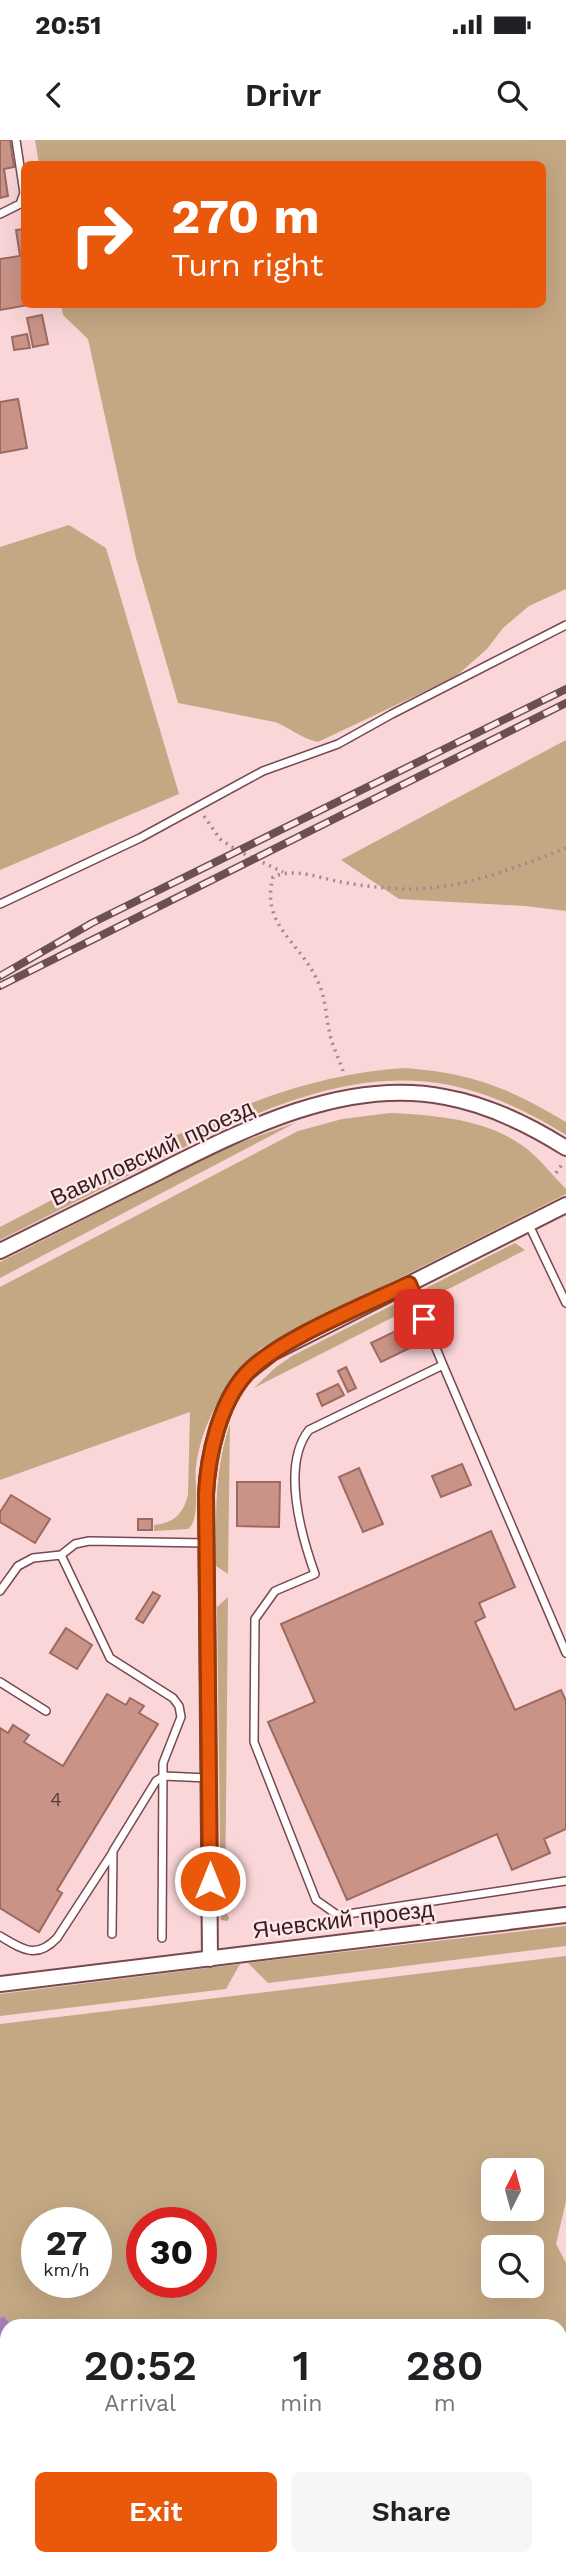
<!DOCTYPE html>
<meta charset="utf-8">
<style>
:root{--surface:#fff;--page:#f6f6f6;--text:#202124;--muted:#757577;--accent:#ea580c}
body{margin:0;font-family:"Work Sans",sans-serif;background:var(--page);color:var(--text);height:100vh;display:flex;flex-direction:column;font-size:26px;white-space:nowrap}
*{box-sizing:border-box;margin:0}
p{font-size:23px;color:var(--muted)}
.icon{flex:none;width:38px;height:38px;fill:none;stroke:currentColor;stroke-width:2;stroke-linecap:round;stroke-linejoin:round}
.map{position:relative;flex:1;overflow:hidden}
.details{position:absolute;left:0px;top:2179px;width:567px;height:247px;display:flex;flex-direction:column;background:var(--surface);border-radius:21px 21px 0 0;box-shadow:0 7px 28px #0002}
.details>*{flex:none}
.hud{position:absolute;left:21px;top:21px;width:525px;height:147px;border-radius:10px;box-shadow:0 7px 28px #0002;background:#ea580c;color:#fff;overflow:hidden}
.needle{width:46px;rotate:6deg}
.controls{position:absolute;left:481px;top:2018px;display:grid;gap:14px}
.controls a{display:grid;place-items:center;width:63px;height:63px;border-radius:10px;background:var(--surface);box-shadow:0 7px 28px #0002;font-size:35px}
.speed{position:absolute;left:21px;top:2067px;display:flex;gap:14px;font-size:35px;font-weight:700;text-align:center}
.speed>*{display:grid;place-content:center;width:91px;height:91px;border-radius:50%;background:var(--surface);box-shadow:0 7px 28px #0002;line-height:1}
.speed small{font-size:18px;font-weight:400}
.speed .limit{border:10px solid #d22;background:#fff;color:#111}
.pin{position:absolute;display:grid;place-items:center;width:60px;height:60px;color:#fff;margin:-30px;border-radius:14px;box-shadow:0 4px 10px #0006}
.me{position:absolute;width:77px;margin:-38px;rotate:0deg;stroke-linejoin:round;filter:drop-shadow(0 0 5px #0008)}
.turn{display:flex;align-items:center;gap:24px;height:147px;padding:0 35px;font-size:32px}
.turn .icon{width:91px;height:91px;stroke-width:2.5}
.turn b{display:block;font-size:49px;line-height:60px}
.eta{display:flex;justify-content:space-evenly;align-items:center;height:119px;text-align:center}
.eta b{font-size:42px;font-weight:600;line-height:49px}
.button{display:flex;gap:14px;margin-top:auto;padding:14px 35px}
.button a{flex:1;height:80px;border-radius:10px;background:var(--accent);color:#fff;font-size:28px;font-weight:600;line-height:80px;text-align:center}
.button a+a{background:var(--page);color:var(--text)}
.status{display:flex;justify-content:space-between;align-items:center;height:49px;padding:0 35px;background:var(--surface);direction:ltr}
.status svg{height:19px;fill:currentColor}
header{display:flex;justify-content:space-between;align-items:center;height:91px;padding:0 35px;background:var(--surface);font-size:32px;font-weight:600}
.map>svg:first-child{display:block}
.green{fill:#c4a884;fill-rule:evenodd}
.water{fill:#a480b9}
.building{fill:#c99388;stroke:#9d6a60;stroke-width:2}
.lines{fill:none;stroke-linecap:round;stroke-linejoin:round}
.service-casing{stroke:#79484d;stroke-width:10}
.minor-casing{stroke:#79484d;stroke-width:18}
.path{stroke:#a5878a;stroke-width:3.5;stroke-dasharray:2 5;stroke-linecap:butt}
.service{stroke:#fff;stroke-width:7}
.minor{stroke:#fff;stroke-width:14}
.rail-casing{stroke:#6a5053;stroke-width:8}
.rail{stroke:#ffe6e8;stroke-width:5;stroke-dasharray:16;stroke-linecap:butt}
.route-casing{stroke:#983908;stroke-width:18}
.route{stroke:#ea580c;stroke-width:12}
.labels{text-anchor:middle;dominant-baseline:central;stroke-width:5;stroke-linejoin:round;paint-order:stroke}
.number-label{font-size:19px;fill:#5a3c3b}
.street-label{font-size:23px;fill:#351f21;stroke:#ffe6e8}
</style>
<div class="status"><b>20:51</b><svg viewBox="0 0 49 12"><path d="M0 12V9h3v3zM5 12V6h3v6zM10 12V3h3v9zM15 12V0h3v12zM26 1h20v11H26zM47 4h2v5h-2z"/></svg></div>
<header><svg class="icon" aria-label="back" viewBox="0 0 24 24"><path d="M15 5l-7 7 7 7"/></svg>Drivr<svg class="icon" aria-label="search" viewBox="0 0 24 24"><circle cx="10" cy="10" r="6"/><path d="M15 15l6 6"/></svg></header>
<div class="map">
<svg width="566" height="2424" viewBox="0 0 566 2424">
<rect width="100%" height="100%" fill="#fad6d9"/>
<path class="green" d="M35,0H566V449L529,466L503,488L487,509L455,537L318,602C298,597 293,589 275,582L178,563L136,418L88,199L63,175L61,165L542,164V24H39Z
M69,385L106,408L179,654L0,730V407Z
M566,600V771L525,766L399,759L341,720Z
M405,928C472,933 509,948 566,982V995C529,972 488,952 444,944C339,926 237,981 147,1026C98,1051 49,1075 0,1100V1087C127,1022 260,936 405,928Z
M390,973C434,975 486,979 523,1006C539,1017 552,1035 566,1049V1054L261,1208C227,1243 203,1277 196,1326C194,1342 201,1380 188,1389L154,1391V1385C174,1383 183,1374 188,1355L190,1272L0,1340V1147L298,991L342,979Z
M297,982L0,1138V1122L230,1006Z
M515,1103L525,1110L254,1248L276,1227L292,1216Z
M230,1284L228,1434L216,1426C216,1377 214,1330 230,1284Z
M228,1457L225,1772L229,1777L228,1781L221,1780L217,1467Z
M566,1786V1806L268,1843L248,1823Z
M566,1816V2061L556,2104L566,2123V2257H560V2186H12L4,2176L0,2178V1884ZM494,2030H532V2068H494ZM37,2082H96V2142H37ZM142,2082H201V2142H142ZM494,2107H532V2146H494Z
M240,1824L226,1849L0,1876V1854Z
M566,2305V2424H404L403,2419L560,2418V2306Z
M86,2418H326L339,2424H80Z"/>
<path class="water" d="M4,2176L12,2186H7V2297L0,2298V2178Z"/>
<path class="building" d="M0,0H10L14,27L4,29L8,56L0,58Z
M24,89L23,139L24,164L28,165L0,170V119L20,116L16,90Z
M42,175L48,204L33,207L27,178Z
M27,194L30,208L14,210L12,197Z
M18,259L27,308L0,313V262Z
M402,1188L412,1207L381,1222L371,1203Z
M346,1227L356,1248L348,1252L338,1231Z
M338,1244L344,1255L322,1266L317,1254Z
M462,1324L471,1345L441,1357L432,1336Z
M359,1328L383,1384L363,1392L339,1337Z
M237,1342H280L279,1387L237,1386Z
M11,1355L50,1379L35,1403L0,1382V1372Z
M138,1379H152V1390H138Z
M491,1391L515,1447L479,1463L485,1477L475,1482L515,1570L561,1550L566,1561V1689L544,1699L550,1713L512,1730L497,1694L347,1760L268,1582L315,1562L281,1484Z
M153,1452L160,1456L143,1483L136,1479Z
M66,1488L92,1505L77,1529L50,1513Z
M107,1554L126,1565L130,1558L144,1566L139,1573L158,1584L57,1750L62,1753L39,1792L0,1768V1588L8,1593L13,1585L29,1595L24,1602L63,1626Z"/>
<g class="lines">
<defs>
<path id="service" d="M0,74L20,64L24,53L16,0
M0,764L140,698L263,631L338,604L392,574L566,485
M529,1085L566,1163
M409,1144L443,1225
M61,1415L110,1518L173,1558L179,1566L181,1577L163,1623L162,1798
M0,1451L18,1426L33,1418L61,1415L75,1404L89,1401L206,1403
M566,1513L443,1225L309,1290C281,1325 301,1395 315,1434L275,1451L255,1479L254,1602L316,1760L336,1774H348L566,1741
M0,1542L46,1571
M112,1794L113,1711L156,1641L164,1636L208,1638
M0,1796C22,1809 36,1820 57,1798L113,1712
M0,2395L7,2394"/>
<path id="minor" d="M0,1111C48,1087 95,1064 143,1040C233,995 340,936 445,957C489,965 528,984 566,1008
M210,1819L206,1354C208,1316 219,1264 246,1234C254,1226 264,1220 272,1213L566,1065
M0,1844L566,1775
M560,2280L566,2279
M0,2358L7,2357"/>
</defs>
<use href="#service" class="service-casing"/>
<use href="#minor" class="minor-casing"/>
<path class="path" d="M204,676L220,699L238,711L283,732
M343,931C339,919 333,907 330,895C326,878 326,858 318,842C301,802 260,786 273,737C294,727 319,738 341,742C364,746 387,749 410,749C459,750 521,726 566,708
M556,1033L563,1023
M560,2339L566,2335"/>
<use href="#service" class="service"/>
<use href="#minor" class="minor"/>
<defs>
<path id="rail" d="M0,836L92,783L566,549
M0,846L566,563"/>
</defs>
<use href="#rail" class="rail-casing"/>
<use href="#rail" class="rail"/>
</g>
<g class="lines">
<defs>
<path id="route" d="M210,1741L206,1354C208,1316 219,1264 246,1234C277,1200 365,1165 409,1144L424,1179"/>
</defs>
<use href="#route" class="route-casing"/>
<use href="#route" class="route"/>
</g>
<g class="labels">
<g class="number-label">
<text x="56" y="1659">4</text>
</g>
<g class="street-label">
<text transform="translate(152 1013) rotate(-25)">Вавиловский проезд</text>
<text transform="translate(343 1780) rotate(-7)">Ячевский проезд</text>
</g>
</g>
</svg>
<div class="controls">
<a><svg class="needle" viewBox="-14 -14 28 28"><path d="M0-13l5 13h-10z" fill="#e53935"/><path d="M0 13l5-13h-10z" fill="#757577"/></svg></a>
<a><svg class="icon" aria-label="search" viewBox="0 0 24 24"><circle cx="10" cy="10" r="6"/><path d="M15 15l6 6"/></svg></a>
</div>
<div class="speed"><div>27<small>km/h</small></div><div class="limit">30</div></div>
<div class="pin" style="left:424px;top:1179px;background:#d93025"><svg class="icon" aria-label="arrive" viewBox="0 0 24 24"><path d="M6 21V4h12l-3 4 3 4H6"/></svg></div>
<svg class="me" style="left:210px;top:1741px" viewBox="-20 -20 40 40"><circle r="17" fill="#ea580c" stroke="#fff" stroke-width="3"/><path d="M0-11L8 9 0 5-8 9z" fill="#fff"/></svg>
<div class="hud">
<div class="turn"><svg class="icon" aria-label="right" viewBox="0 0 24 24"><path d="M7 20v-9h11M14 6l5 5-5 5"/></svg><div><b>270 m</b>Turn right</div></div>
</div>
<section class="details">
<div class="eta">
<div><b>20:52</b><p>Arrival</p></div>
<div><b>1</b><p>min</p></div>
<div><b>280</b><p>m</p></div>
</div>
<div class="button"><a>Exit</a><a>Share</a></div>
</section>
</div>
